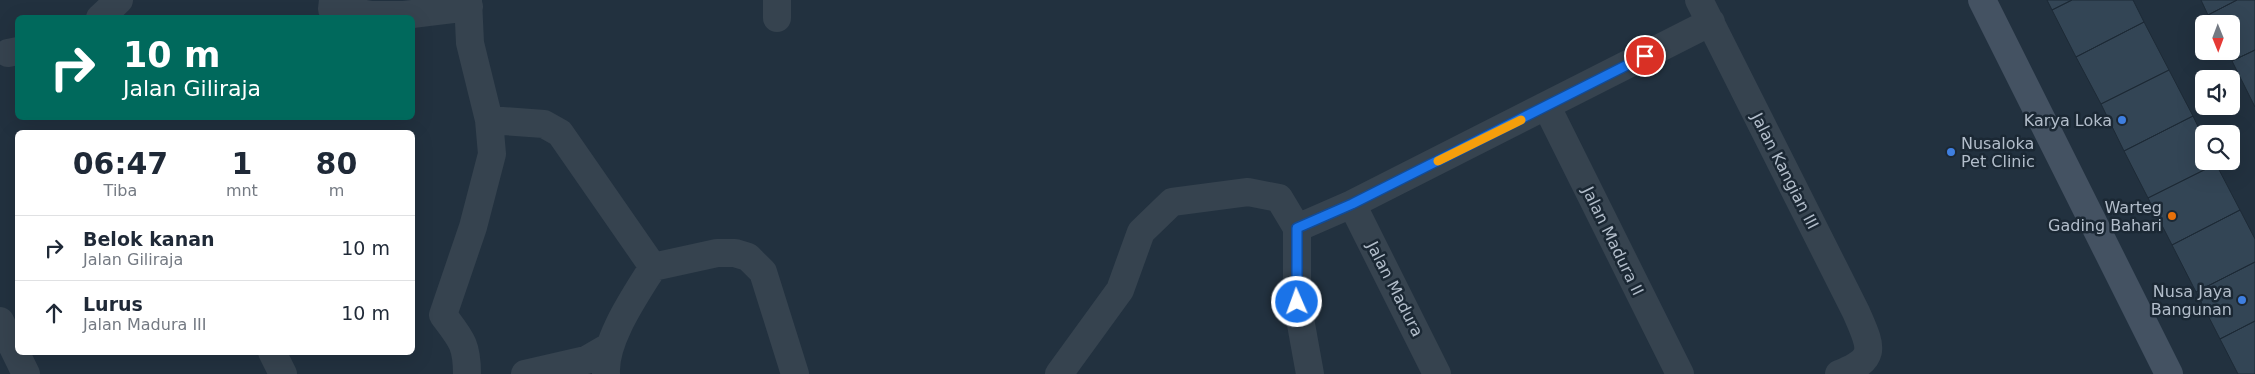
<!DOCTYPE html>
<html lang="id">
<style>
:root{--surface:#fff;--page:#f6f6f7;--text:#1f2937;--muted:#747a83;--line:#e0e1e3}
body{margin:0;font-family:"DejaVu Sans",sans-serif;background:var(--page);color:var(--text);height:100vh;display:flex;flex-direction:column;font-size:19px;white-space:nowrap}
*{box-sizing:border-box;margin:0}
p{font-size:16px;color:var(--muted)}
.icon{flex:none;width:28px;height:28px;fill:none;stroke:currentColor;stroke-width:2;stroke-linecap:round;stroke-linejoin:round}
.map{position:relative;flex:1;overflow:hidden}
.sheet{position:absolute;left:15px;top:130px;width:400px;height:225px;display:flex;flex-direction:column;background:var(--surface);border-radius:8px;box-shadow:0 5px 20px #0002}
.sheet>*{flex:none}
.guide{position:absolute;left:15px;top:15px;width:400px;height:105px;border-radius:8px;box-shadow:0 5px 20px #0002;background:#00695c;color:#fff;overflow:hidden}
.needle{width:32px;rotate:179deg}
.buttons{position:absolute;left:2195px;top:15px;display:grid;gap:10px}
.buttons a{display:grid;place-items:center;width:45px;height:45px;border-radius:8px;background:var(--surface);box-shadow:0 5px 20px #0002;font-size:25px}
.pin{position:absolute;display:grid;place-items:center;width:42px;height:42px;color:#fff;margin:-21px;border:2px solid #fff;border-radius:50%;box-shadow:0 1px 5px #0007}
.me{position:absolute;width:55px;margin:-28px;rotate:358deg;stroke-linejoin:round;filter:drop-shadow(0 0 4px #0008)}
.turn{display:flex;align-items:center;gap:18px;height:105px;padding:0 25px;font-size:22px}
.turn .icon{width:65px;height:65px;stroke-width:2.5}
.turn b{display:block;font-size:35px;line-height:42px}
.eta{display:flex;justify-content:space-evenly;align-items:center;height:85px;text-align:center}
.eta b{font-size:30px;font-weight:700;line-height:35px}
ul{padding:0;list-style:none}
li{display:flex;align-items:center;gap:15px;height:65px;padding:0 25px;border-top:1px solid var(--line)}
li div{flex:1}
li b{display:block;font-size:19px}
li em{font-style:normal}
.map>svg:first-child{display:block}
.building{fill:#334555;stroke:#1d2a36}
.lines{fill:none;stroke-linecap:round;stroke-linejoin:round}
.street{stroke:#36434f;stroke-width:28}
.secondary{stroke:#445262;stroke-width:28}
.route-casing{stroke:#114b97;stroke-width:12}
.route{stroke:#1a73e8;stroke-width:9}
.slow{stroke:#f59e0b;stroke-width:9}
.shop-dot{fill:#3f7fe0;stroke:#1b2834;stroke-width:2}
.food-dot{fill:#e8710a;stroke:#1b2834;stroke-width:2}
.labels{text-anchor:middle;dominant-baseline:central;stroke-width:5;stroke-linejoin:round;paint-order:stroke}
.poi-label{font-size:16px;fill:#b2bdca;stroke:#1b2834;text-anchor:end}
.street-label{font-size:16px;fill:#b2bdca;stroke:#1b2834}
</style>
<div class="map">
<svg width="2255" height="374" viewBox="0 0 2255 374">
<rect width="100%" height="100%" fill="#22313f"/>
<path class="building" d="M2047,0H2072L2052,10Z
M2072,0H2133L2144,22L2076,57L2052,10Z
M2201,0H2237L2208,15Z
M2237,0H2255V50L2232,61L2227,51H2231V24H2213L2208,15Z
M2144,22L2169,70L2101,104L2076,57Z
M2255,50V107L2232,61Z
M2169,70L2193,116L2124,151L2101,104Z
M2193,116L2204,139V161H2215L2216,164L2148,198L2124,151Z
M2216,164L2240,210L2172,245L2148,198Z
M2240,210L2255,239V262L2196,292L2172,245Z
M2255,262V321L2220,339L2196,292Z
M2255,321V374H2238L2220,339Z"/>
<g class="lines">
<path class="street" d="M333,0L332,9L372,15H404L469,7
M777,0V18
M1699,0L1856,312C1871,347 1879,358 1839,374
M100,18L119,0
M8,53L18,51
M1547,107L1680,374
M489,120L544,124L560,133L653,267
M1352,204L1437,374
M0,321L26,374
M272,352L283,374
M467,374C467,344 461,339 443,315L473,227L492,154L489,120L470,43L468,0
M525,374L586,360L610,346
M606,374C604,340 635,296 653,267L717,253H735L748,257L763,272L795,374
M1059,374L1120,290L1141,232L1172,202L1248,192L1279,198L1297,228
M1310,374L1297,302V228L1352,204L1711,22"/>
<path class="secondary" d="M1982,0L2169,374"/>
</g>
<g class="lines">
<defs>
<path id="route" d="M1297,302V228L1352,204L1645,56"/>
</defs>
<use href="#route" class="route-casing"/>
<use href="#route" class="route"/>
<path class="slow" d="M1438,161L1521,120"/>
</g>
<g class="shop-dot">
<circle cx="2122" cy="120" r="5"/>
<circle cx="1951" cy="152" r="5"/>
<circle cx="2242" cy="300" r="5"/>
</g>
<circle class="food-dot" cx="2172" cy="216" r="5"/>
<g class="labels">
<g class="poi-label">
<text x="2112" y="120">Karya Loka</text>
<text x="1961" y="143" text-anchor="start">Nusaloka<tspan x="1961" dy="18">Pet Clinic</tspan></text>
<text x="2162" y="207">Warteg<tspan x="2162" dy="18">Gading Bahari</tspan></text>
<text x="2232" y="291">Nusa Jaya<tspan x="2232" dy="18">Bangunan</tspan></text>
</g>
<g class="street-label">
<text transform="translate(1785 171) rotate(63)">Jalan Kangian III</text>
<text transform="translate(1613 241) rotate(64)">Jalan Madura II</text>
<text transform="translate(1395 289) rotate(63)">Jalan Madura</text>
</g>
</g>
</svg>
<div class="buttons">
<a><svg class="needle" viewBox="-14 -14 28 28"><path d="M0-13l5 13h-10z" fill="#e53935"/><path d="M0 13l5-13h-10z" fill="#747a83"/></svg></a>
<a><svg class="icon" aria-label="sound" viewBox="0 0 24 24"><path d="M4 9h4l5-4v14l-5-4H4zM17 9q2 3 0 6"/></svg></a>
<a><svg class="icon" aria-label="search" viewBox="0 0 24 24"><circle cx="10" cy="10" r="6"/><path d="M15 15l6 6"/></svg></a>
</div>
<div class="pin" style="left:1645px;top:56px;background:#d93025"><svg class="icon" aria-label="arrive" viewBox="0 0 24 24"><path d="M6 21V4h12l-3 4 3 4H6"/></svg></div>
<svg class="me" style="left:1297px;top:302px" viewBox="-20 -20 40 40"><circle r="17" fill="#1a73e8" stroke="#fff" stroke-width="3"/><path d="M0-11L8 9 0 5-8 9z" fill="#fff"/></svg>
<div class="guide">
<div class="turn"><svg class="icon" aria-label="right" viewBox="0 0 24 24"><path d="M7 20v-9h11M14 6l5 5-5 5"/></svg><div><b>10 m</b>Jalan Giliraja</div></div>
</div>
<section class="sheet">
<div class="eta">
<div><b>06:47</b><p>Tiba</p></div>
<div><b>1</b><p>mnt</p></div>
<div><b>80</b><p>m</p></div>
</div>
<ul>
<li><svg class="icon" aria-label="right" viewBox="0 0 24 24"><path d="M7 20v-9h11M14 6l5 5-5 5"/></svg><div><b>Belok kanan</b><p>Jalan Giliraja</p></div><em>10 m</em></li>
<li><svg class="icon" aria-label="ahead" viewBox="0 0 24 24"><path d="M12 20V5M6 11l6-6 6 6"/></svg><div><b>Lurus</b><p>Jalan Madura III</p></div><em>10 m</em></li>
</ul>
</section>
</div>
